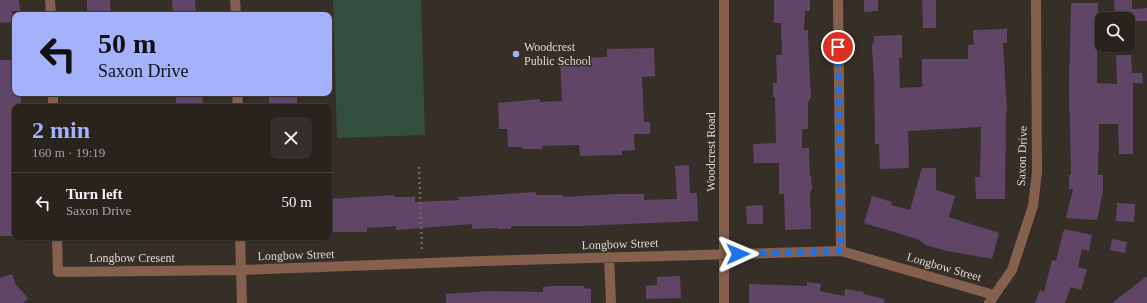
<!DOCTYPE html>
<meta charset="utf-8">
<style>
:root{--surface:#28231d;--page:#342f2a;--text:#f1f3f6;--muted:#a5a4a4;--line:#44403b;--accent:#a4b2fc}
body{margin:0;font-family:"Times New Roman",serif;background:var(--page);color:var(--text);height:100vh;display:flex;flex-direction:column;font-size:15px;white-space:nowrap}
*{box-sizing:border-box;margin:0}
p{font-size:13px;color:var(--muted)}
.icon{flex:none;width:22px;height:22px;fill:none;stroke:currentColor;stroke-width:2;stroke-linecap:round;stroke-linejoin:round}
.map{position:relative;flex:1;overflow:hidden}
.details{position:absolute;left:12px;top:104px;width:320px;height:136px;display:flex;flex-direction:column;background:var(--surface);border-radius:8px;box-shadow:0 1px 3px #0004,0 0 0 1px var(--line)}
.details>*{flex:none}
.guide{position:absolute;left:12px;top:12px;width:320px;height:84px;border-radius:8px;box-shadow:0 1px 3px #0004,0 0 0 1px var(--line);background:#a4b2fc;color:#111;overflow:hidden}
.controls{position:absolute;left:1095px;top:12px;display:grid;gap:8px}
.controls a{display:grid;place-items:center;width:40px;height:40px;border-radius:8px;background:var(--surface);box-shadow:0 1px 3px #0004,0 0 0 1px var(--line);font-size:20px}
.pin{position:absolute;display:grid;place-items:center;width:34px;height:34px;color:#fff;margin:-17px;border:2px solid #fff;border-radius:50%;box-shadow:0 1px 4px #0007}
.me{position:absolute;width:44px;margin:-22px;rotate:89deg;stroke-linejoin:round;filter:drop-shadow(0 0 3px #0008)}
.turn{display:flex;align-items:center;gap:14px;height:84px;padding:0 20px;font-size:18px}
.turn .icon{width:52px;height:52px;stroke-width:2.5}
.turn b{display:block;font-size:28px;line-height:34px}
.round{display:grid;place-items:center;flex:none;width:42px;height:42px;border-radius:8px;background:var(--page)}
.headline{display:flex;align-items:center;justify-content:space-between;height:68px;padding:0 20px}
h1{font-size:24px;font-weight:700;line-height:30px;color:var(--accent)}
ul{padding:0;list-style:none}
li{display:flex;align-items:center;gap:12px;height:60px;padding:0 20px;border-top:1px solid var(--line)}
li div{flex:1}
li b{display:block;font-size:15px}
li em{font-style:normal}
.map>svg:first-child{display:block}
.green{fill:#324e3f}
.building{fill:#614567}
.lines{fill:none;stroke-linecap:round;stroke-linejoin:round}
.path{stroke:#6d6760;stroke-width:2.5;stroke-dasharray:2 3;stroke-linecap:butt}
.street{stroke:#86604e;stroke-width:10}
.route{stroke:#1a73e8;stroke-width:7;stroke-dasharray:0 12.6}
.poi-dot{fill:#a4b2fc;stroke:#362f27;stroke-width:1.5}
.labels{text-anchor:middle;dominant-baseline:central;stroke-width:3;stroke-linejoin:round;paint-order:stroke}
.poi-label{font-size:12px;fill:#dedad5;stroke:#362f27;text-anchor:start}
.street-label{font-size:12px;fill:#dedad5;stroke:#362f27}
</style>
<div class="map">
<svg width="1147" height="303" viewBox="0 0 1147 303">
<rect width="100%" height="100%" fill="#362f27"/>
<path class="green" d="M333,0H421L425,135L337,138Z"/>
<path class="building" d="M0,0H19L20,11H12L13,22L0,23Z
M87,0H110L111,15H87Z
M172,0H195L196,15H173Z
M774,0H810V11H805L804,30H808V38L811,97L808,102V129H802V148H809L810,176H811L812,189L810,193L811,229L785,230L784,194H779V163H754L753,144L776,143L775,97H773V83H777L776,55H782L781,23H774Z
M864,0H878V11L864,12Z
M922,0H936V28H923Z
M1114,0H1132V9L1147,8V21H1128V11H1115Z
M1071,3H1098L1097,83L1117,84L1116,55H1131L1132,73H1142L1143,83H1133V154H1119L1118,124H1099L1098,175H1103V191L1097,220L1066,218L1073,189H1069V175H1071L1069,87Z
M1007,29V43H1003L1007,111L1006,112L1005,199H976L975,177H980L981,127L908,131L909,168L880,169L879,144H875L874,76L872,47L873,42H874V36L902,35V58H899L900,88L922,87V59H968V45L974,44L973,30Z
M654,48L655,76L642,77L644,122H650V134H634L635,150L622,151V155L580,156L579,145L542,146V149H522V147H508L507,129H499L498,103L540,99V102L562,101L560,59L607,57V49Z
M0,60H15V93H21V107H15V236H0Z
M176,93H202L203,107H176Z
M269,93H297V107H269Z
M689,165L690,193H697L698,221L580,226H511V229H498V228L472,229V224L396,230V226L367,228V232H329V199L394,195V197H415V202L459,200V197L536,192V195H563V197L617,194H644V200L677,199L675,166Z
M922,168H936V190L955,196L949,217L999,233L992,259L943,250L926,245L917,239L864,223L872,196L892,202L891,205L910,210Z
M1117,203L1135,204L1134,222L1116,221Z
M763,205V224H747L746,206Z
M1064,229L1092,235L1089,251L1082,249L1078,267L1087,270L1081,290L1071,287L1065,303H1035L1040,290L1044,292L1052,260L1056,261Z
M1112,239L1127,242L1125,253L1110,250Z
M12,274L16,285L28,298L23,303H0V278Z
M680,276L681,298L646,299V286L657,285V277Z
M1147,276V303H1112Z
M807,282L821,284L820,291L844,296L845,289L864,292L863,294L884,299V303H749V284L807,286Z
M554,286H584V288L591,289V303H446V294L488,291L543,292V287Z"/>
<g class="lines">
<path class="path" d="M419,167L422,252"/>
<path class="street" d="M50,0L51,15
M235,0L236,15
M724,0V303
M838,0L841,251
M53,93V107
M237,93L238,107
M57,237L58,272L241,270L483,261L841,251L994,295
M240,237L242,303
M609,257L611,303
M989,303L1012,270L1033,206L1037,172L1036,0"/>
</g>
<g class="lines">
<path class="route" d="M738,254L841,251L838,47"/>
</g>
<circle class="poi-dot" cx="516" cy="54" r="4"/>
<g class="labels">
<g class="poi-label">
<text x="524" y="47">Woodcrest<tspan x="524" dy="14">Public School</tspan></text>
</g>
<g class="street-label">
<text transform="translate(711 152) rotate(-90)">Woodcrest Road</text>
<text transform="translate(1022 156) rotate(-88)">Saxon Drive</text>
<text transform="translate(620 244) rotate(-2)">Longbow Street</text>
<text transform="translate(296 255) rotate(-2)">Longbow Street</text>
<text x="132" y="258">Longbow Cresent</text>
<text transform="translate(944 267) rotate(16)">Longbow Street</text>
</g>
</g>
</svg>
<div class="controls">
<a><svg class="icon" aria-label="search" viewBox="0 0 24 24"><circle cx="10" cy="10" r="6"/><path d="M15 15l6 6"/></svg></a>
</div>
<div class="pin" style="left:838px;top:47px;background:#d93025"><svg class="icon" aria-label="arrive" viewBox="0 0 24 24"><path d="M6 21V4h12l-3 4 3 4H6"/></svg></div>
<svg class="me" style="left:738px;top:254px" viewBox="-20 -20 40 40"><path d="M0-17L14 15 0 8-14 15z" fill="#1a73e8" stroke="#fff" stroke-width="4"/></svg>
<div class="guide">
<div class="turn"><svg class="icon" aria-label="left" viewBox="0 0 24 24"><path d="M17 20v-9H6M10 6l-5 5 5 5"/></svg><div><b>50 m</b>Saxon Drive</div></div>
</div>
<section class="details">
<div class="headline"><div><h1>2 min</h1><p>160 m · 19:19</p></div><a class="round"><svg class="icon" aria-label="close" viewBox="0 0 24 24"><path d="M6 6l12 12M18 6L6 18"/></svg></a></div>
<ul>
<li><svg class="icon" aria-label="left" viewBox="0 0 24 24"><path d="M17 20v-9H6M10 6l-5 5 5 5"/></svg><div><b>Turn left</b><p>Saxon Drive</p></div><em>50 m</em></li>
</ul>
</section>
</div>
